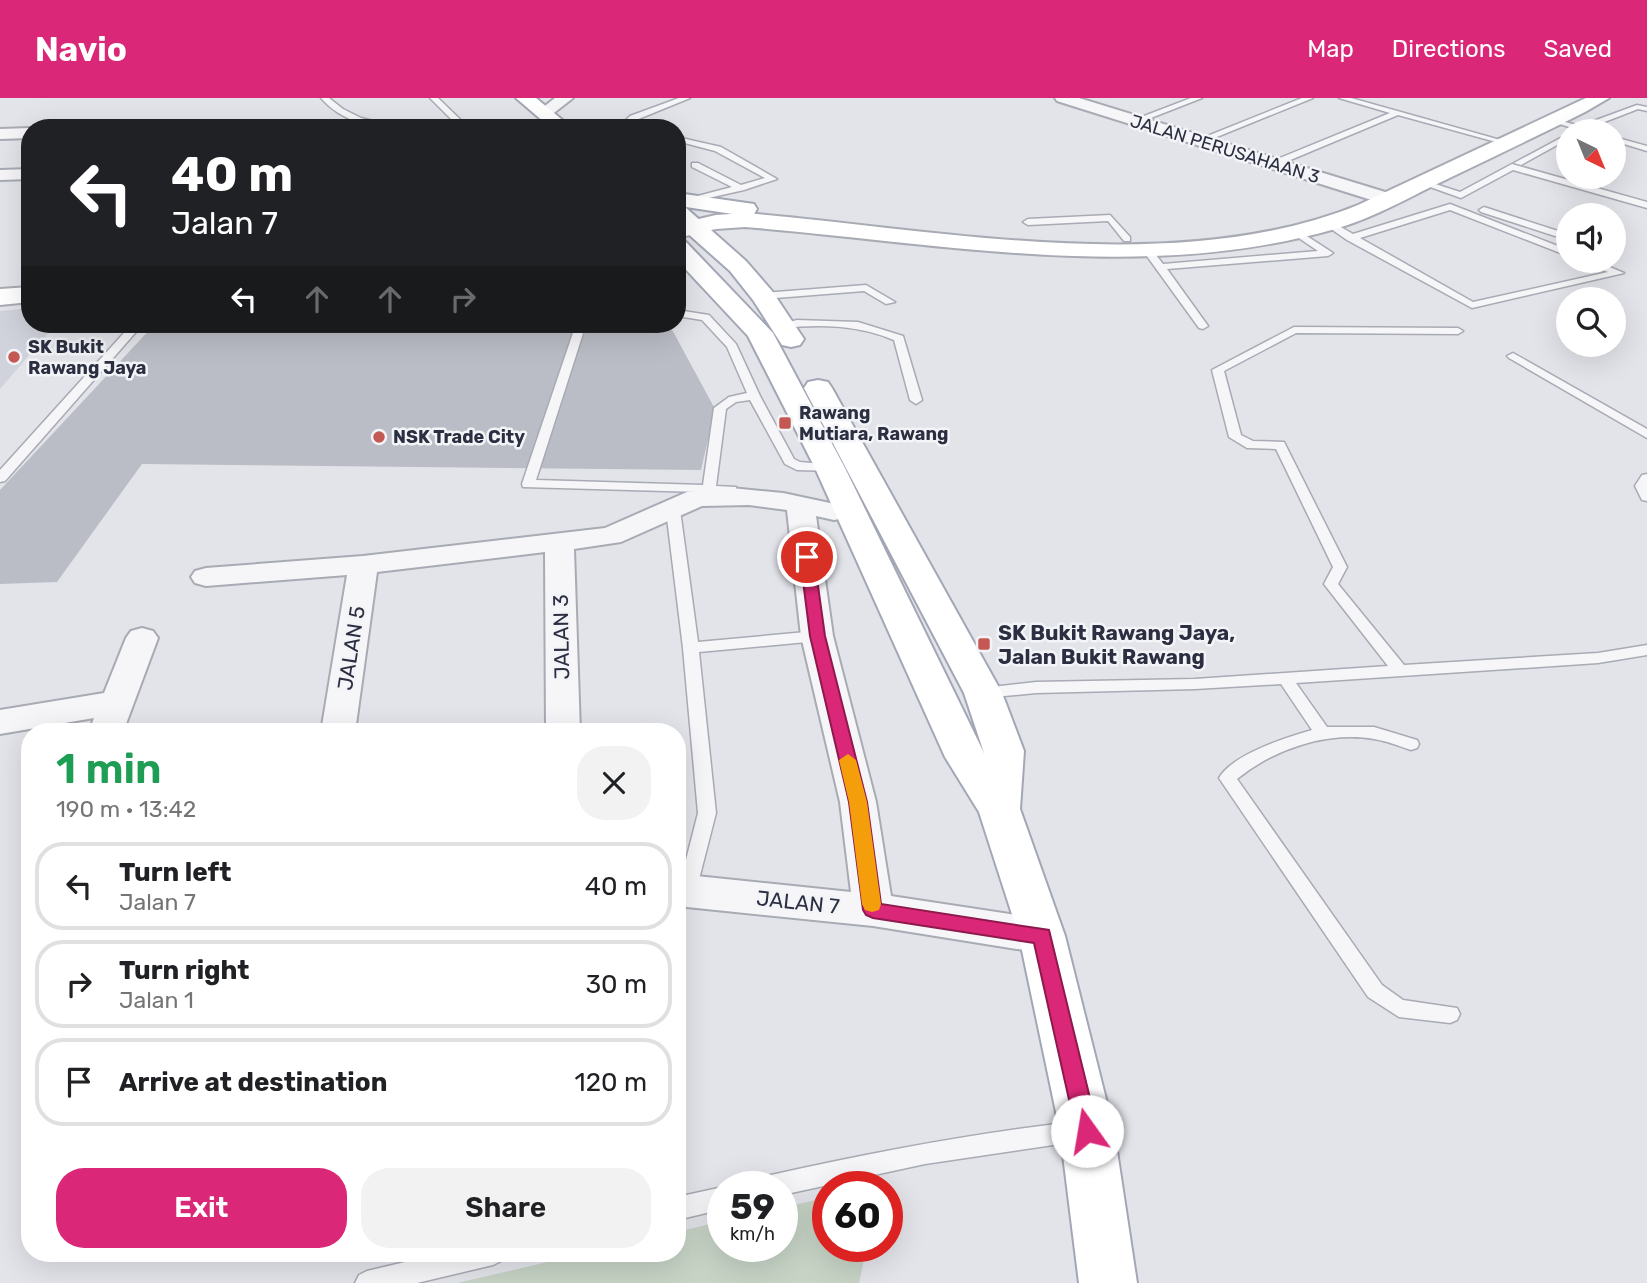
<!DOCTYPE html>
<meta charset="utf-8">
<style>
:root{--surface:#fff;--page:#f2f2f2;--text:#202124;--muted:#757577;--line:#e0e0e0;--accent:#db2777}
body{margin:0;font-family:Rubik,sans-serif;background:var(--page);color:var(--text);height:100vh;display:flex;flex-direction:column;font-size:26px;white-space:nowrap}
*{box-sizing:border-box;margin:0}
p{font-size:23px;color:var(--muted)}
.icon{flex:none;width:38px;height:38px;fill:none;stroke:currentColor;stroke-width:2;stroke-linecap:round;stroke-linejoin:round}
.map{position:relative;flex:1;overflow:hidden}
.panel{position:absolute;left:21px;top:625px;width:665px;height:539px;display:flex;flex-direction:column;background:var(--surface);border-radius:28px;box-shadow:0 7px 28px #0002}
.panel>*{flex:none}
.banner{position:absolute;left:21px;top:21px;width:665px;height:214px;border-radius:28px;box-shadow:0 7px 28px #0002;background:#202124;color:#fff;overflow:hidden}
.needle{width:46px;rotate:137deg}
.controls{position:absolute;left:1556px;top:21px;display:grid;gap:14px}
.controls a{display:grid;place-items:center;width:70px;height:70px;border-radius:50%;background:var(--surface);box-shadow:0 7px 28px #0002;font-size:35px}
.speed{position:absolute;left:707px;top:1073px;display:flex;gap:14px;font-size:35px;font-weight:700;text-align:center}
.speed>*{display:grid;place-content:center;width:91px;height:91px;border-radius:50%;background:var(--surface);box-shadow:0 7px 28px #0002;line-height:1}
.speed small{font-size:18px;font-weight:400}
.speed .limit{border:10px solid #d22;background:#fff;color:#111}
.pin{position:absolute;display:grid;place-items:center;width:60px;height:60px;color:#fff;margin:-30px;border:4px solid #fff;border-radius:50%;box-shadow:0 2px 7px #0007}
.me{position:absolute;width:77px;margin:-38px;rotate:347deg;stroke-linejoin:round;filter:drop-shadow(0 0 5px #0008)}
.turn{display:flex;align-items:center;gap:24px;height:147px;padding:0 35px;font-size:32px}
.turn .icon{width:91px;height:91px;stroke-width:2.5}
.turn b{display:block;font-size:49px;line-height:60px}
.lanes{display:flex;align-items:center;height:66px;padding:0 35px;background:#0003;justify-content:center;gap:35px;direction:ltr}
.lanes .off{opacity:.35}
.round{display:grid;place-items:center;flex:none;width:74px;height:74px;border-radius:28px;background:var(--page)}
.summary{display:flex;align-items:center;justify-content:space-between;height:119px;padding:0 35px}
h1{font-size:42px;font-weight:600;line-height:52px;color:#1e9e55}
.cta{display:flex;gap:14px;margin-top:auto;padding:14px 35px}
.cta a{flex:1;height:80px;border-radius:28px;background:var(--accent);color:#fff;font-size:28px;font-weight:600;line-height:80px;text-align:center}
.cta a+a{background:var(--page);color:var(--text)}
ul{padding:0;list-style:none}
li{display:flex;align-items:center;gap:21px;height:88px;margin:0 14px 10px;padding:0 21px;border:4px solid var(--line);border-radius:28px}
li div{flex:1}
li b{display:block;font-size:26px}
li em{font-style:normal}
header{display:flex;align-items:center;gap:42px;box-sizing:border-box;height:98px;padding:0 35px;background:var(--accent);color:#fff}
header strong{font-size:33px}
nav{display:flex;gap:38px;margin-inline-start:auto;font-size:24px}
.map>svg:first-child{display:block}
.built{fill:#d1d3dc}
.green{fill:#c6d3c5}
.building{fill:#bbbdc6}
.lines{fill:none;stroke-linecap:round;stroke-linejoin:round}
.lane-casing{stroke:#a8aab4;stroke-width:3}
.street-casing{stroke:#a8aab4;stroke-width:4}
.secondary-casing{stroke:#a8aab4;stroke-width:4}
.primary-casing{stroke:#a3a7b5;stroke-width:4}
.lane{fill:#f6f6f9;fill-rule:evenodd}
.street{fill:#f6f6f9;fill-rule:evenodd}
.secondary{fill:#fff;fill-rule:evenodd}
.primary{fill:#fff;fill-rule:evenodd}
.route{fill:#db2777;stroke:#8e194d;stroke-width:2}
.slow{fill:#f59e0b}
.poi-dot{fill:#c45953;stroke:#f3f4f7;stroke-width:2.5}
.labels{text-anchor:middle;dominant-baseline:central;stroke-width:5;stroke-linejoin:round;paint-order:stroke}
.far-street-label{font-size:18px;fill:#2c2f41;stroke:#f3f4f7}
.far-poi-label{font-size:18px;font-weight:bold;fill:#2c2f41;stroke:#f3f4f7;text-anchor:start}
.poi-label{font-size:21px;font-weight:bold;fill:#2c2f41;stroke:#f3f4f7;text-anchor:start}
.street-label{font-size:21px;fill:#2c2f41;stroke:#f3f4f7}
</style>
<header>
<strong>Navio</strong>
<nav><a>Map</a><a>Directions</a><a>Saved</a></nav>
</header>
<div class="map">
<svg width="1647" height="1185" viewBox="0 0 1647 1185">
<rect width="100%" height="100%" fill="#e3e4ea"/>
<path class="built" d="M30,210V226H56L0,291V213Z"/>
<path class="green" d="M828,1099V1148H867L859,1185H457L586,1155H677V1134L723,1123V1148H782V1110Z"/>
<path class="building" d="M155,226H669L715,311L701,372L142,366L57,484L0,486V392Z"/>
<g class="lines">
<defs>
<path id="lane" d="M321,0H329L343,11L361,20L402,30C371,30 342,24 321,0Z
M430,0H438L469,30H460Z
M679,0H690L636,22L630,27L631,30H623L622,26L630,18Z
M1191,0H1202L1138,25L1131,23Z
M1302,0H1313L1202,45L1195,43Z
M1339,0H1351L1511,45L1507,47L1398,17L1276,68H1270V64L1390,15Z
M1637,7L1647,9V13L1638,11L1589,30L1594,33H1582L1550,23L1554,21L1580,28Z
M1568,36V41L1521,67L1514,65Z
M677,39L721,49L777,81L744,92L686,105V101L732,89L692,69V65H698L741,87L765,80L715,53L677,43Z
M1614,39L1647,48V53L1614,43Z
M1512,66L1647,104V110L1513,72L1461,100L1419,85L1423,82L1460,94Z
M1450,106L1568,152V158L1450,112L1360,140L1473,204L1608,174L1582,163H1595L1624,175L1472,210L1347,142L1324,126L1332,124L1353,136Z
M1484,109L1561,134L1563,136L1555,138L1481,114L1479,112Z
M1110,117L1130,139V143H1124L1108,123L1028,127L1023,124L1028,121Z
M1296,131L1333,155L1328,158L1167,171L1208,228L1203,231L1199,230L1144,154L1152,152L1163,166L1318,153L1293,136V132Z
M866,187L895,204L886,206L864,193L763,201L758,198L763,195Z
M677,212L709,217L736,246L760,298L794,361L800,364L834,367V373L797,372L785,366L750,302L736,304L726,311L716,388L736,389V395L523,389L522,386L576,226H586L536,382L703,387L714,310L729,299L747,295L727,249L702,222L677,218Z
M797,222L858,224L903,238L922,302L916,306L910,302L894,242C858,227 821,226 783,230L778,227Z
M132,226H143L5,383L0,384V372Z
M1294,229L1458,230L1463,233L1458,236L1296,235L1224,273L1241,337L1253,343L1284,344L1347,469L1338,486L1404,567L1598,555L1647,547V557L1598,565L1296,585L1327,629H1374L1417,642L1419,646L1417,650L1411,652C1399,648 1387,643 1374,641C1327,633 1274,651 1237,681L1382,887L1403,902L1457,910L1460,916L1457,922L1450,925L1399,919L1368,899L1219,680C1233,656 1285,640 1312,632L1281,586L1195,591L1036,595L983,600L975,595L983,590L1036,584L1195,581L1388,568L1324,486L1333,469L1276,351L1247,350L1229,339L1212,272Z
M1513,255L1647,331V340L1509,260L1507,258Z
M1647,376V403L1642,402L1635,388L1642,377Z
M673,408L680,412L698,544L817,533L824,538L817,543L699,554L716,715L696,793L694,798L687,800L680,798L678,793L698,715L683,550L666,412Z
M1081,1023L1089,1026L1092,1033L1089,1040L1081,1043L925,1066L782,1097V1088H760L763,1080L771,1077C874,1054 976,1035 1081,1023Z
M723,1089V1111L677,1122V1099Z
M443,1155H505L501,1163L493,1167L417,1185H355L359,1177L367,1173Z"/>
<path id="street" d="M555,0H573L550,18H538L536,15Z
M1055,0H1079L1395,97L1397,101L1388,107L1381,105L1057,3Z
M30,30V40L0,41V31Z
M30,71V81L0,82V72Z
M731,390L783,395L844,408L848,414L844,420L834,422L816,418L833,538L876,704L891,798L1042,821L1056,826L1062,838L1056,850L1042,855L873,828L677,808V776L851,794L840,704L801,538L787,412L749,407L702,408L621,444L574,451L580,634H546L545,454L377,474L355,634H321L347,477L206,488L195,485L191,479L195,473L206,470L363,458L605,430L687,394Z
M142,530L153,533L158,540L123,634H89L94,620L0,636V612L104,595L126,540L131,533Z"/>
<path id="secondary" d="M1586,0H1609L1585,14C1536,39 1486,62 1437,86C1404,102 1371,121 1335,131C1142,186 941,145 745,129L716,131L677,140V126L716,117L745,115C937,131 1175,181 1358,107Z
M30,189V204L0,207V191Z"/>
<path id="primary" d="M516,0H536L572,30H551Z
M677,95L754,106L757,111L754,116L746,118L679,108L685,109L746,163L772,193L804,241L800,247L791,249L782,247L753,202L730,173L677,126Z
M677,141L685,143L773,235L845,370L984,655L964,595L804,290L808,284L818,282L828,284L832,290L1002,595L1024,653L1020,711L1065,838L1114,1033L1137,1185H1079L1060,1033L1019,838L979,714L945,659L815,370L748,238L677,162Z"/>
</defs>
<use href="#lane" class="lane-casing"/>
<use href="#street" class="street-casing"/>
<use href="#secondary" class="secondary-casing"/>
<use href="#primary" class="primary-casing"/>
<use href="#lane" class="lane"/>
<use href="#street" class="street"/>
<use href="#secondary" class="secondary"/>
<use href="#primary" class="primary"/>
</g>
<path class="route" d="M807,454L814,459L825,538L867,704L881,806L1049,832L1098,1033L1095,1040L1087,1043L1079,1040L1076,1033L1034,845L873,820L866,817L863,812L849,704L810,538L800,459Z"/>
<path class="slow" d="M848,656L856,662L867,704L881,806L879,812L872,814L865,812L862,806L849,704L839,662Z"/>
<g class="poi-dot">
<circle cx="14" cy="259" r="7"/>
<rect x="778" y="318" width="14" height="14" rx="3.5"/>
<circle cx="379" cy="339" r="7"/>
<rect x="977" y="539" width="14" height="14" rx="3.5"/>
</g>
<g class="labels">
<g class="far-street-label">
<text transform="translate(1225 51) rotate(17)">JALAN PERUSAHAAN 3</text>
</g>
<g class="far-poi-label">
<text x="28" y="249">SK Bukit<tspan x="28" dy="21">Rawang Jaya</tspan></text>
<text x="799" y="315">Rawang<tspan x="799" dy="21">Mutiara, Rawang</tspan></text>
<text x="393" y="339">NSK Trade City</text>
</g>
<g class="poi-label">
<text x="998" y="534">SK Bukit Rawang Jaya,<tspan x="998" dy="24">Jalan Bukit Rawang</tspan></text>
</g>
<g class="street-label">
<text transform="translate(561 539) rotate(-91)">JALAN 3</text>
<text transform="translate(351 550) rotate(-81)">JALAN 5</text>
<text transform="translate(798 804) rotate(6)">JALAN 7</text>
</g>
</g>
</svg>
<div class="controls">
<a><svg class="needle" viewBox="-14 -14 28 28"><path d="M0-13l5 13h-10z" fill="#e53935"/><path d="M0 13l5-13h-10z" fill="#757577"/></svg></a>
<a><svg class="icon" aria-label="sound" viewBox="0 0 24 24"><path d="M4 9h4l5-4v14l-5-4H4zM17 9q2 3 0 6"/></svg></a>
<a><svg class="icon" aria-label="search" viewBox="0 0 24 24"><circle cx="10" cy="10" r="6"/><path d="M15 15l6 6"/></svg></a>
</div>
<div class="speed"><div>59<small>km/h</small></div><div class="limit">60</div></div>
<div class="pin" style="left:807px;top:459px;background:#d93025"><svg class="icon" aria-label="arrive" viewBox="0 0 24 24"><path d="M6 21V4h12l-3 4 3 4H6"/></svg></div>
<svg class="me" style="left:1087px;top:1033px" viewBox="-20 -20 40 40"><circle r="19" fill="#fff"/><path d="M0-13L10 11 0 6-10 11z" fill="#db2777"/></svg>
<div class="banner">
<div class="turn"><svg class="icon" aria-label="left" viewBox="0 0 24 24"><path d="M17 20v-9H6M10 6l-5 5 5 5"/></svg><div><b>40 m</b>Jalan 7</div></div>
<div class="lanes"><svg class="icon" aria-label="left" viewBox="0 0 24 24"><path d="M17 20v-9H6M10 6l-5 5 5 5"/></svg><svg class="icon off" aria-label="ahead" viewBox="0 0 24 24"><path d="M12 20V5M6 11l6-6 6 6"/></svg><svg class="icon off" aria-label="ahead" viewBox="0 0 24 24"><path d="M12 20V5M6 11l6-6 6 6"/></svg><svg class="icon off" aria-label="right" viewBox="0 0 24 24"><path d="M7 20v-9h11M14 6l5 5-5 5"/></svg></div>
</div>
<section class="panel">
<div class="summary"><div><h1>1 min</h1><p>190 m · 13:42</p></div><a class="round"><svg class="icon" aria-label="close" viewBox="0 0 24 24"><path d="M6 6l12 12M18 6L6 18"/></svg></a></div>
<ul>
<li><svg class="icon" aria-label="left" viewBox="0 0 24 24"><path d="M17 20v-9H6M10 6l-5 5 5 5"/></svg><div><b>Turn left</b><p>Jalan 7</p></div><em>40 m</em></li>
<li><svg class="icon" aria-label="right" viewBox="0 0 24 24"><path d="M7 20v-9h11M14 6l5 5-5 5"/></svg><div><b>Turn right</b><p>Jalan 1</p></div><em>30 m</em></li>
<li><svg class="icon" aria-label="arrive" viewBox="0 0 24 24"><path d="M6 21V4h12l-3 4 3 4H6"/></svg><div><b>Arrive at destination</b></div><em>120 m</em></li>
</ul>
<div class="cta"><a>Exit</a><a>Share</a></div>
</section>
</div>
